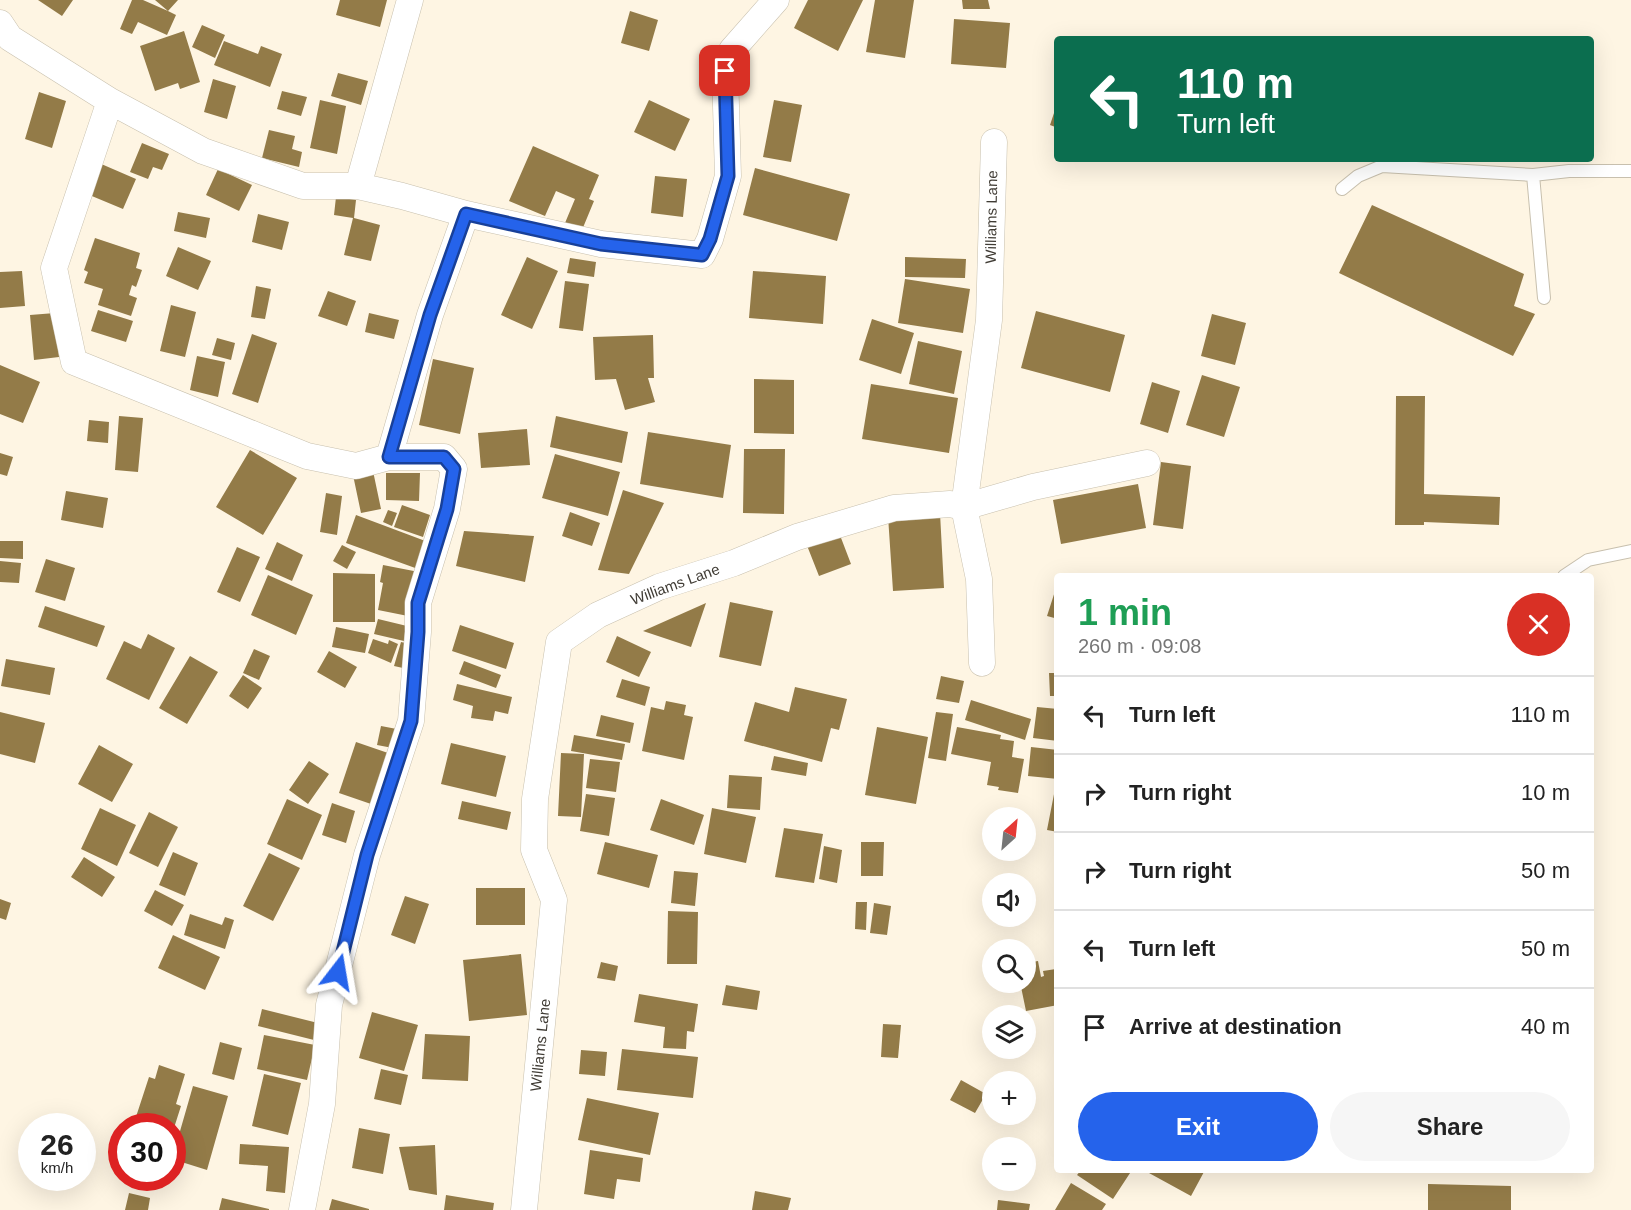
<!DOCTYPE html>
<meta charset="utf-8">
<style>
:root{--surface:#fff;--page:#f6f6f6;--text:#222;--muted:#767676;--line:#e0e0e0;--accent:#2563eb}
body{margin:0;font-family:Helvetica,sans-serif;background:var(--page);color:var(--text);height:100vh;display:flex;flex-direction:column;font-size:22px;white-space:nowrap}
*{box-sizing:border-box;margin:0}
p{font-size:20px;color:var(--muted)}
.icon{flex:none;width:33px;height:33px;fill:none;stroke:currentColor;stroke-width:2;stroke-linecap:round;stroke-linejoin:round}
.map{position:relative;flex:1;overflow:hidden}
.details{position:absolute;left:1054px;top:573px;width:540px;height:600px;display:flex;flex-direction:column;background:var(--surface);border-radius:6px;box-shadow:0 6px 24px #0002}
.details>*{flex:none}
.top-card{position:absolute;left:1054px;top:36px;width:540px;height:126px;border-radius:6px;box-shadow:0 6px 24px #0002;background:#0b6e4f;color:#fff;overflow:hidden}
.needle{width:39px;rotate:27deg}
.buttons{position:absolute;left:982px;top:807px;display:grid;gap:12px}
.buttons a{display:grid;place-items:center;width:54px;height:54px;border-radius:50%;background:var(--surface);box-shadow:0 6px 24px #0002;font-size:30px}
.speed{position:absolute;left:18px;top:1113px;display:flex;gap:12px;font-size:30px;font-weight:700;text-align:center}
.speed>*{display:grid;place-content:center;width:78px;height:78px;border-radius:50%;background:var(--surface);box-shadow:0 6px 24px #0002;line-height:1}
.speed small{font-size:15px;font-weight:400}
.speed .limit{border:9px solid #d22;background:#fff;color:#111}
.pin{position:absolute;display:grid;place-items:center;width:51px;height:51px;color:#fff;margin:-26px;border-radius:12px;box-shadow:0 3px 9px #0006}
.me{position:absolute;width:66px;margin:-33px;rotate:14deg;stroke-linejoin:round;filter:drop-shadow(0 0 4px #0008)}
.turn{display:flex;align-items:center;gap:21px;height:126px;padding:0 24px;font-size:27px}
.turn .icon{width:78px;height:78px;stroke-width:2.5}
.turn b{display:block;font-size:42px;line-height:51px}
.round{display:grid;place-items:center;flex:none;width:63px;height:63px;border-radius:32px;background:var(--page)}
.overview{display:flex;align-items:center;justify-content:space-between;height:102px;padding:0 24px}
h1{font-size:36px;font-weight:700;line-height:45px;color:#1e9e55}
.button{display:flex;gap:12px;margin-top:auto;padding:12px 24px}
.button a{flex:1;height:69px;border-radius:36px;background:var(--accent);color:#fff;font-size:24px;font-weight:700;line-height:69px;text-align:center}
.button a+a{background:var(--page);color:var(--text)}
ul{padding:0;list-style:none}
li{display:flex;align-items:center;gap:18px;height:78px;padding:0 24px;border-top:2px solid var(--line)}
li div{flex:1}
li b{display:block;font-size:22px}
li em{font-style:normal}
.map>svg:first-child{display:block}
.building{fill:#937b48}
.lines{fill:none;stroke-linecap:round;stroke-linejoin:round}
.lane-casing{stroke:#c8c0ae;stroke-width:14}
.street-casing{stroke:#c8c0ae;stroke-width:27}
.lane{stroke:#fff;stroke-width:12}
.street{stroke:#fff;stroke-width:26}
.route-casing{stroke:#184099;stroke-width:15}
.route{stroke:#2563eb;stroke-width:10}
.labels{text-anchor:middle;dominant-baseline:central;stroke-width:6;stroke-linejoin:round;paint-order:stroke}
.street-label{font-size:15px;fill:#403c35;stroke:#fff}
</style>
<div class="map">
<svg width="1631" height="1210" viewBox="0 0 1631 1210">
<rect width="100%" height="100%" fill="#fef5e3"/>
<path class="building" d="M38,0H73L62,16Z
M132,0H143L168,11L155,0H178L168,11L176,15L167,35L138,22L132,34L120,29Z
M340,0H387L380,27L336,15Z
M808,0H863L838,51L794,28Z
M875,0H914L905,58L866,52Z
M962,0H988L990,9H963Z
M630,11L658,20L649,51L621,43Z
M954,19L1010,23L1006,68L951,64Z
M202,25L225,35L215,58L192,47Z
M184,31L200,82L180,89L178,83L155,91L140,46Z
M224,41L258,54L261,46L282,54L270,87L214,65Z
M338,73L368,81L361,105L331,96Z
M213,79L236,86L227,119L204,112Z
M282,91L307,97L301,116L277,109Z
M39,92L66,101L52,148L25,139Z
M320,100L346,106L337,154L310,148Z
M649,100L690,119L675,151L634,132Z
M774,100L802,105L791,162L763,157Z
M1057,104H1058V128L1050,125Z
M269,130L295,136L292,149L302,152L299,167L262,158Z
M142,143L169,154L162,170L153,167L148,179L130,172Z
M533,146L599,175L589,199L594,201L582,230L565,223L575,199L556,191L545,216L509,201Z
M99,163L136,179L123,209L87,194Z
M755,168L850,194L837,241L743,215Z
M218,169L252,185L239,211L206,195Z
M655,176L687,179L683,217L651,213Z
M336,197L356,200L354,218L380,225L371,261L344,255L353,218L334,215Z
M1372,205L1524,274L1514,306L1535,314L1513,356L1339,273Z
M178,212L210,218L206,238L174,231Z
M258,214L289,222L282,250L252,242Z
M95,238L140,253L136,268L142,270L136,287L132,285L129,295L137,298L131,316L98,305L103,289L84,283L88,272L84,270Z
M178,247L211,261L198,290L166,276Z
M527,257L558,271L532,329L501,315Z
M905,257L966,259L965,278L905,277Z
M570,258L596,262L594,277L567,273Z
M22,271L25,306L0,308V272Z
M753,271L826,276L823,324L749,318Z
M905,279L970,289L963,333L898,323Z
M565,281L589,284L583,331L559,328Z
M256,286L271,289L265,319L251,317Z
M328,291L356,301L347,326L318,316Z
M171,305L196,312L185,357L160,351Z
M98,310L133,321L126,342L91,331Z
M1036,311L1125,335L1110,392L1021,368Z
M55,313L59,357L34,360L30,315Z
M369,313L399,320L394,339L365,332Z
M1212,314L1246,323L1235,365L1201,356Z
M872,319L914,333L901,374L859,360Z
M252,334L277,343L258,403L232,394Z
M653,335L654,378H648L655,402L625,410L616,379L595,380L593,337Z
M217,338L235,343L231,360L212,355Z
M918,341L962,351L954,394L909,384Z
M197,356L225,362L218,397L190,390Z
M433,359L474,368L460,434L419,425Z
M0,365L40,382L23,423L0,414Z
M1202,375L1240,387L1224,437L1186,425Z
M754,379L794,380V434L754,433Z
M1152,382L1180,391L1168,433L1140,424Z
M871,384L958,398L949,453L862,439Z
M1396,396H1425L1424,494L1500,497L1499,525L1424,522V525H1395Z
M119,416L143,418L138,472L115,470Z
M556,416L628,432L622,463L550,447Z
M89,420L109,422L108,443L87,441Z
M527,429L530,465L481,468L478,433Z
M648,432L731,445L723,498L640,484Z
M744,449H785L784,514L743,513Z
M250,450L297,478L263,535L216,507Z
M0,453L13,457L7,476L0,474Z
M555,454L620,472L608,516L542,498Z
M1161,462L1191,466L1183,529L1153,525Z
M373,471L381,509L361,513L353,475Z
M386,473H420L419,501L386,500Z
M1138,484L1146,528L1061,544L1053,500Z
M623,490L664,503L629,574L598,570Z
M66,491L108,498L103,528L61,520Z
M326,493L342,496L337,535L320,532Z
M402,505L430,515L423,537L394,527Z
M388,510L397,513L392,526L383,522Z
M570,512L600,523L592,546L562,536Z
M940,513L944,588L893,591L888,516Z
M356,515L428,542L418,569L346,543Z
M838,530L851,564L819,576L806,543Z
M464,531L534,536L525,582L456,566Z
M0,541H23V559L0,558Z
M277,542L303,555L292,581L265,569Z
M342,545L356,552L347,569L333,561Z
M237,547L260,557L240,602L217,592Z
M46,559L75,568L65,601L35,592Z
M0,561L21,563L19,583L0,582Z
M383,565L424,573L408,616L378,610L383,583L380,582Z
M333,573L375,574V622H333Z
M268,575L313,595L296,635L251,615Z
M1057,585H1058V619L1047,616Z
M730,602L773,611L761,666L719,657Z
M706,603L691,647L643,631Z
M45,606L105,626L97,647L38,627Z
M378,619L407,626L404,641L374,634Z
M460,625L514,643L506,669L452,651Z
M336,627L369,634L365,653L332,647Z
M148,634L175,648L149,700L106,679L124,641L141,649Z
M617,636L651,652L639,677L606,662Z
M373,639L388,644L389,640L398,644L391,663L368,653Z
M401,642L410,644L403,668L394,666Z
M254,649L270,656L259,680L243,673Z
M329,651L357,667L345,688L317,672Z
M190,656L218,672L187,724L159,708Z
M6,659L55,668L50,695L1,686Z
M464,661L501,675L496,688L459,674Z
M1049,673H1058V696H1050Z
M243,675L262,688L248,709L229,696Z
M941,676L964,681L959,703L936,699Z
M622,679L650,687L645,706L616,697Z
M457,684L512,697L508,714L495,711L493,721L471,718L473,706L453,700Z
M795,687L847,699L839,730L831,728L822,762L744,741L755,702L789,712Z
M971,700L1031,719L1025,740L965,720Z
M666,701L686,705L684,715L693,717L684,760L642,751L651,707L664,710Z
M1037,707L1058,709V741L1033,738Z
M0,712L45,723L35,763L0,754Z
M936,712L953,714L946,761L928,758Z
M601,715L634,723L630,743L596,736Z
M381,726L402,730L398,749L377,745Z
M877,727L928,737L916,804L865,795Z
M957,727L1001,735L1000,739L1014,741L1012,757L1024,759L1018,793L998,790L999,787L987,785L991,762L951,754Z
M574,735L625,744L622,760L571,751Z
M356,742L388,753L371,804L339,793Z
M451,743L506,756L496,797L441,784Z
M99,745L133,764L112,802L78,784Z
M1031,747L1058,750V779L1028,776Z
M561,753L584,754L581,817L558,816Z
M774,756L808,763L806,776L771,770Z
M590,759L620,762L616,792L586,788Z
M309,761L329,774L308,804L289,790Z
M729,775L762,777L760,810L727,808Z
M1055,789H1058V832L1047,830Z
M586,794L615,798L609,836L580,831Z
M287,799L322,815L302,860L267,844Z
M661,799L704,815L694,845L650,830Z
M462,801L511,812L507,830L458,819Z
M332,803L355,811L346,843L322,835Z
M100,808L136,825L117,866L81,849Z
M712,808L756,817L746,863L704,854Z
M149,812L178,827L158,867L129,853Z
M784,828L823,834L814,883L775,877Z
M605,842L658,855L649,888L597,874Z
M861,842H884L883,876H861Z
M824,846L842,850L837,883L819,879Z
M173,852L198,863L185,896L159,885Z
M269,853L300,868L273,921L243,906Z
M84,857L115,877L102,897L71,877Z
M674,871L698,873L695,906L671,903Z
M476,888H525V925H476Z
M155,890L184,905L172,926L144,911Z
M405,896L429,904L415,944L391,935Z
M0,899L11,903L6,920L0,918Z
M856,902H867L866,930L855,929Z
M874,903L891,906L887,935L870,933Z
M668,911L698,912L697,964H667Z
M190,914L222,925L225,917L234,920L225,949L184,935Z
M173,935L220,957L205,990L158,968Z
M521,954L527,1015L469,1021L463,960Z
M1038,961L1041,977L1044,976L1043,971L1056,969L1058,1005L1026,1011L1020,982H1026V980L1029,979L1026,963Z
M601,962L618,966L615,981L597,978Z
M726,985L760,991L757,1010L722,1005Z
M639,994L698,1004L694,1032L687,1031L686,1049L663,1048L665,1027L634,1022Z
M262,1009L318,1023L314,1040L258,1026Z
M372,1012L418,1025L404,1071L359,1058Z
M883,1024L901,1025L898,1058L881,1057Z
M425,1034L470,1036L468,1081L422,1079Z
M264,1035L315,1045L307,1080L257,1069Z
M220,1042L242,1048L234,1080L212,1074Z
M622,1049L698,1057L693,1098L617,1090Z
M581,1050L607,1052L605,1076L579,1074Z
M159,1065L185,1074L176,1104L181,1106L173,1131L172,1126H133L149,1077L155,1079Z
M381,1069L408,1075L401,1105L374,1099Z
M264,1074L301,1083L288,1135L252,1126Z
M961,1080L986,1094L975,1113L950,1100Z
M193,1086L228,1096L207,1170L172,1159Z
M587,1098L659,1113L650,1155L578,1140Z
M359,1128L390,1134L383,1174L352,1168Z
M240,1144L289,1147L285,1193L266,1191L268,1166L239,1164Z
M435,1145L437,1195L409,1190L399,1147Z
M590,1150L643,1158L640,1182L617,1179L614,1199L584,1194Z
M1081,1170H1132L1113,1199L1077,1175Z
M1151,1170H1205L1191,1196L1149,1173Z
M135,1178H164L163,1183Z
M1071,1183L1106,1204L1102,1210H1055Z
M1428,1184L1511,1186V1210H1428Z
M755,1191L791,1198L788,1210H752Z
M129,1193L150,1198L148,1210H125Z
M446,1195L494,1203L493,1210H444Z
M222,1198L269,1209V1210H219Z
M332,1199L369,1209V1210H329Z
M998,1200L1030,1204L1029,1210H997Z"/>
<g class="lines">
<defs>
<path id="lane" d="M1533,175L1544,298
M1342,189L1358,176L1382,166L1533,175L1569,171H1631
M1564,576L1588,560L1631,551"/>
<path id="street" d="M0,23L10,38L110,101L54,268L74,362L307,456L356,466L389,457H444L454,469L447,509L418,603V632L411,721L367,855L329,1005L322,1104L302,1210
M110,101L203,151L303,186H358L402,196L466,214L601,244L702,255L710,239L728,176L725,71L732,50L776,0
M358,186L410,0
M389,457L430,315L466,214
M982,663L979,579L964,507L1033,487L1147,463
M524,1210L554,900L534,850L535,799L559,642L598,615L659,587L734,563L797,537L894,508L950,504L964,507L989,320L994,142"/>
</defs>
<use href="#lane" class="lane-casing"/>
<use href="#street" class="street-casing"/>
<use href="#lane" class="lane"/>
<use href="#street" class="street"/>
</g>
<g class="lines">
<defs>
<path id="route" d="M338,972L367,855L411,721L418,632V603L447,509L454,469L444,457H389L430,315L466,214L601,244L702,255L710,239L728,176L725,71"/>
</defs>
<use href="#route" class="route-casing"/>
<use href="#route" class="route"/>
</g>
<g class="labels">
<g class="street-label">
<text transform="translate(991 217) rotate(-89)">Williams Lane</text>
<text transform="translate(675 584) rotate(-20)">Williams Lane</text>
<text transform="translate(540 1045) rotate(-84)">Williams Lane</text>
</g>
</g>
</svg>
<div class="buttons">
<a><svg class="needle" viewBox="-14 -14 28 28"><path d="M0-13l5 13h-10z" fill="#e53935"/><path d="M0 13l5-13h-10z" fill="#767676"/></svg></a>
<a><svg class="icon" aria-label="sound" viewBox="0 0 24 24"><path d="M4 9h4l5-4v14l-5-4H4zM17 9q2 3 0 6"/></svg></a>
<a><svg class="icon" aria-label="search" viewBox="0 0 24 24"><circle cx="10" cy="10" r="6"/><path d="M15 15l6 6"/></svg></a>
<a><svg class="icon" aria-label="layers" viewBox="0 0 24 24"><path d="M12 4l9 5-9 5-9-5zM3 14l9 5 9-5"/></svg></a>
<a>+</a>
<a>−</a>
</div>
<div class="speed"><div>26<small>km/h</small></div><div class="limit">30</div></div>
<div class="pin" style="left:725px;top:71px;background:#d93025"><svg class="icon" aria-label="arrive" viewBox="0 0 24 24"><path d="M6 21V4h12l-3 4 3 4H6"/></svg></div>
<svg class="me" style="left:338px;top:972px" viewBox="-20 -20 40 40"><path d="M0-17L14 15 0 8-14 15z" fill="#2563eb" stroke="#fff" stroke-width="4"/></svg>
<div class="top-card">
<div class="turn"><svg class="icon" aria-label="left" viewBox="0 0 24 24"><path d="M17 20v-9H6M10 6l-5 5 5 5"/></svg><div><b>110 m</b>Turn left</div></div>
</div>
<section class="details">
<div class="overview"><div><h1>1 min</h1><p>260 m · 09:08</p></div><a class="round" style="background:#d93025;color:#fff"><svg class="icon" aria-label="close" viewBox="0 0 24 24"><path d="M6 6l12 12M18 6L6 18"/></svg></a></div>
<ul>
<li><svg class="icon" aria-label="left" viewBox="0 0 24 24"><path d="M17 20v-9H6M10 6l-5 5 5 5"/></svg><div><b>Turn left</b></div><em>110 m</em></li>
<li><svg class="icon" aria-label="right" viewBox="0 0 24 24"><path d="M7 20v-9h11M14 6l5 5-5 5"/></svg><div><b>Turn right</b></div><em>10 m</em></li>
<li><svg class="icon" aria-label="right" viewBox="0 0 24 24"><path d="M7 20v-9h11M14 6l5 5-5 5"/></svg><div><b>Turn right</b></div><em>50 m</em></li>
<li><svg class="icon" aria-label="left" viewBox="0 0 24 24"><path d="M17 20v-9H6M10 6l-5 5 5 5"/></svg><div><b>Turn left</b></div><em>50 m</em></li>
<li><svg class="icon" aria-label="arrive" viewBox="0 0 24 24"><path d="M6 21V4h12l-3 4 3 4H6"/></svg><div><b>Arrive at destination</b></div><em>40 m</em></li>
</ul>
<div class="button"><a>Exit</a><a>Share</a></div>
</section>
</div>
